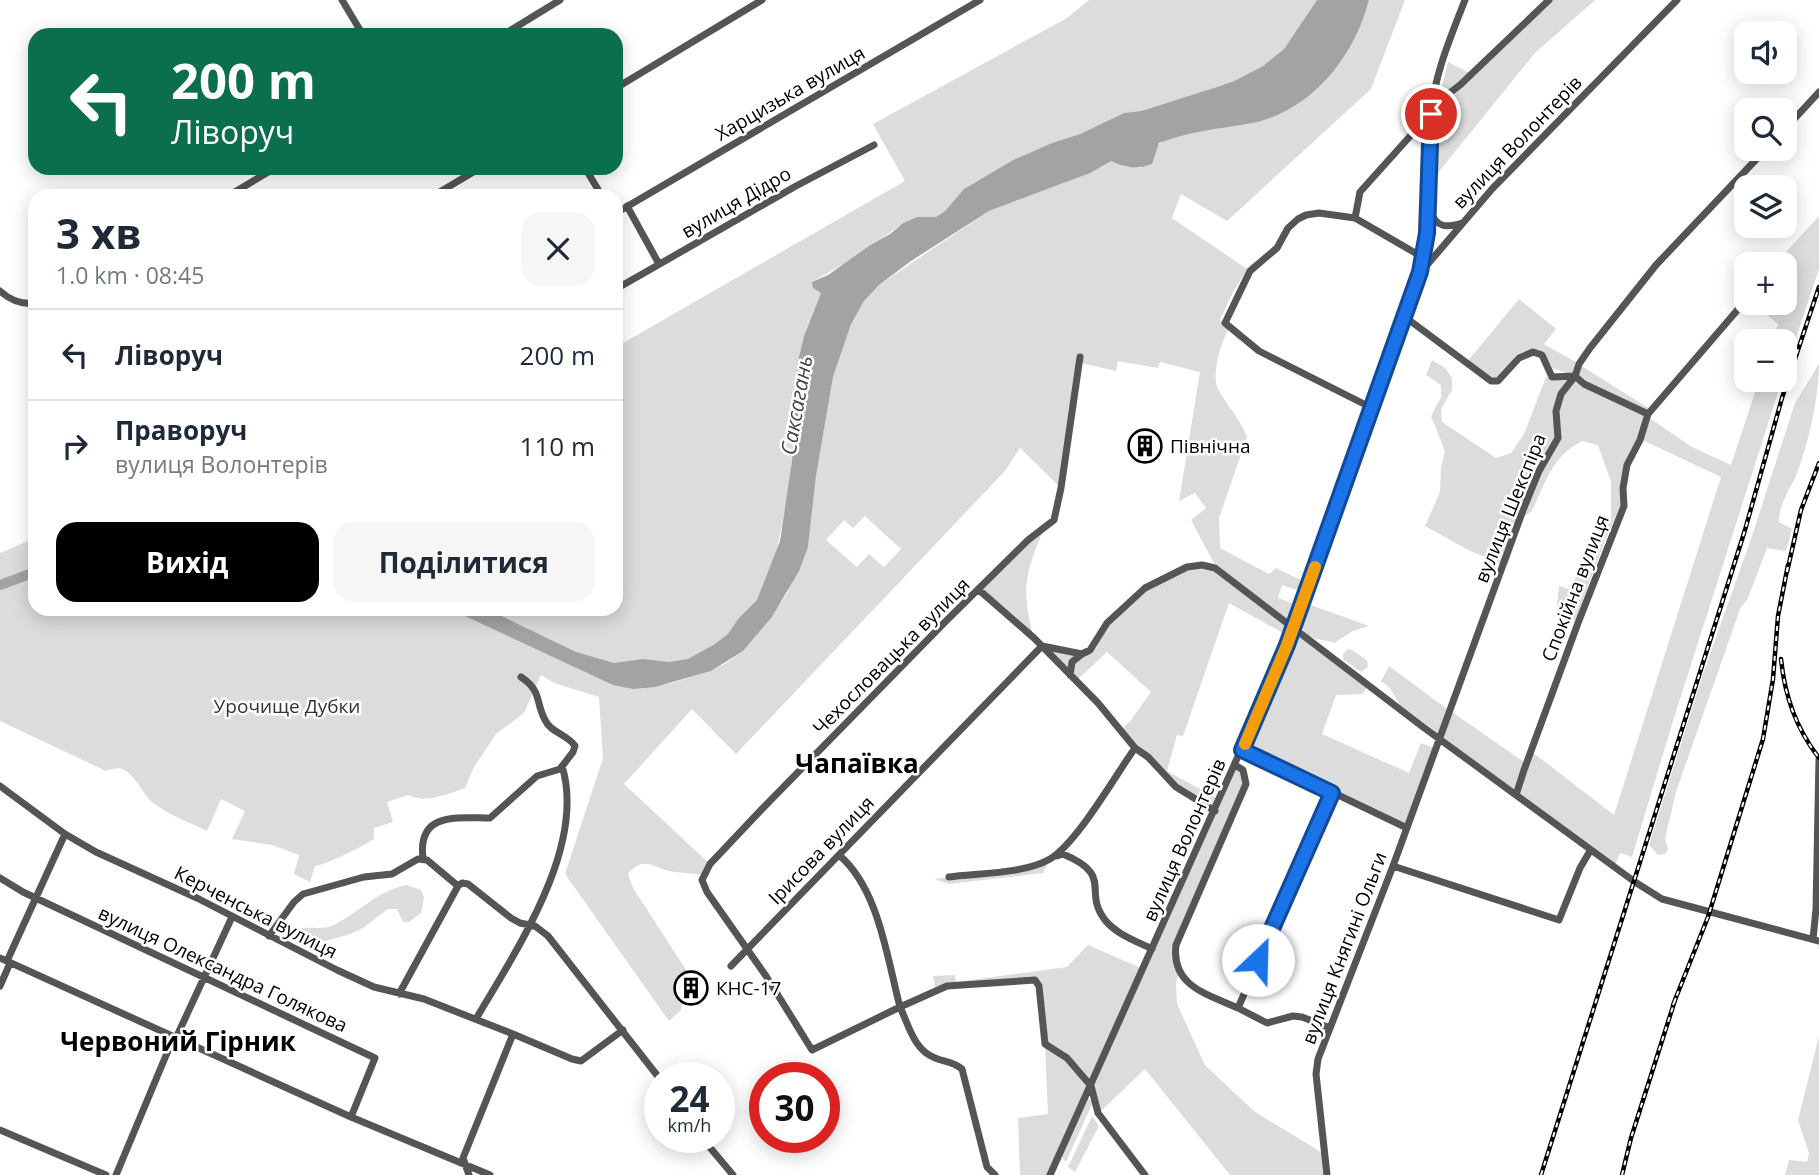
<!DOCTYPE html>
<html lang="uk">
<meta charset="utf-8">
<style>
:root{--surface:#fff;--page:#f6f6f7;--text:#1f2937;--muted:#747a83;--line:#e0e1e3;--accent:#000}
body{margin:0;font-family:"Open Sans",sans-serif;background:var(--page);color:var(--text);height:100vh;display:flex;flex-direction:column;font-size:26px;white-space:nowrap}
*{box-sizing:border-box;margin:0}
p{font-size:23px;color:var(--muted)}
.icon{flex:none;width:38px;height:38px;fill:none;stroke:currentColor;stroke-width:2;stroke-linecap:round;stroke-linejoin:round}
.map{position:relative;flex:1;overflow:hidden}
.drawer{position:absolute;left:28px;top:189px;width:595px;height:427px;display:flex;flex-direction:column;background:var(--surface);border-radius:21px;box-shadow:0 4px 18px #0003}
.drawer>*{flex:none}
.hud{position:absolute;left:28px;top:28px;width:595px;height:147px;border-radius:21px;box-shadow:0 4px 18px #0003;background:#0b6e4f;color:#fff;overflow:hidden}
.buttons{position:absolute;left:1734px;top:21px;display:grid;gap:14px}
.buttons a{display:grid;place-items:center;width:63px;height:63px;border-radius:14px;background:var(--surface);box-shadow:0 4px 18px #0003;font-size:35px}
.speed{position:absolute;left:644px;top:1062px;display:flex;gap:14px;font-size:35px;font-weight:700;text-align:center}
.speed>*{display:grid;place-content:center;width:91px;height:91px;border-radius:50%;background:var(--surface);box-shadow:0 4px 18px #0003;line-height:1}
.speed small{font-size:18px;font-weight:400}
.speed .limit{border:10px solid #d22;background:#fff;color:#111}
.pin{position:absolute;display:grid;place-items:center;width:60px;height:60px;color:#fff;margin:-30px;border:4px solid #fff;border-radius:50%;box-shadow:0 2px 7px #0007}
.me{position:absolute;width:77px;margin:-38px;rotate:24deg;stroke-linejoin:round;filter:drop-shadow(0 0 5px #0008)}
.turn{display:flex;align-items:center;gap:24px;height:147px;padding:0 28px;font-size:32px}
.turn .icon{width:91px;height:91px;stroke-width:2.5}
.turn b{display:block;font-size:49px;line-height:60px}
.round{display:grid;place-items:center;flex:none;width:74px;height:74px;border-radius:21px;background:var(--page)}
.headline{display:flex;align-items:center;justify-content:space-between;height:119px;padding:0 28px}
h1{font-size:42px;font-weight:700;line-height:52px}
.action{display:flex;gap:14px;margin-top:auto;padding:14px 28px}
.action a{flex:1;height:80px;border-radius:21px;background:var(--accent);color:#fff;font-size:28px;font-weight:700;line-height:80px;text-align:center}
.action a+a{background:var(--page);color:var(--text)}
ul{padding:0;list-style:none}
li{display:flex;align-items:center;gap:21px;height:91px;padding:0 28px;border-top:2px solid var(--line)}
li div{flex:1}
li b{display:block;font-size:26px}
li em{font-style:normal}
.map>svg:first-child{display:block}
.green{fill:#dcdcdc;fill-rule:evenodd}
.water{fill:#a3a3a3}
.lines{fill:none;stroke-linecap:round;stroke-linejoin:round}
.river{stroke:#a3a3a3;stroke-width:10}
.minor{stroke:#555;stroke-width:7}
.rail-casing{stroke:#000;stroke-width:4.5}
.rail{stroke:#fff;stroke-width:2;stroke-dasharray:5;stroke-linecap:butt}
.route-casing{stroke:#114b97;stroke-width:18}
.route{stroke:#1a73e8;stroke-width:12}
.slow{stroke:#f59e0b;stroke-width:12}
.labels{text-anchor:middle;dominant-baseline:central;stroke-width:5;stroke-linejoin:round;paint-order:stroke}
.street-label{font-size:19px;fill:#000;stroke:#fff}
.poi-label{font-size:19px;fill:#000;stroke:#fff;text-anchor:start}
.park-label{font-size:19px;fill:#333;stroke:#fff}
.water-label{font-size:21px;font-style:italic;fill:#444;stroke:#fff}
.district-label{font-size:26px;font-weight:bold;fill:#000;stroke:#fff}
</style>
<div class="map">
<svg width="1819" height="1175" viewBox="0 0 1819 1175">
<rect width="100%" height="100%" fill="#fff"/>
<path class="green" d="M1089,0H1317L1284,49L1263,66L1234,81L1220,86L1140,111L1124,113L1080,134L1052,143L1013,160L964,189L945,211L936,217H917L903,223L854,258L812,282L821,293L804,336L797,365L796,420L789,490L776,553L758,615L714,650L633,689L672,683L711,671L726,663L743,651L772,617L786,595L808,547L816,476L833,377L851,323L864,301L879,285L989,211L1089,173L1111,160L1125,167L1141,168C1146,160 1153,148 1161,143C1186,126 1221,129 1249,124C1311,112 1354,58 1369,0H1405L1371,89L1227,221L1181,194L1172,218L1247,269L1232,294L1220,320L1228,330C1221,343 1211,376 1218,389C1227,406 1240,418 1247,437L1219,518L1220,548L1269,574L1276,568L1303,581L1300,591L1282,585L1278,598L1295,604L1290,618H1282L1214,563L1191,520L1206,508L1195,493L1179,501L1200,372L1160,362L1158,368L1118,361L1116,371L1081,363L1061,488L1020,448L1005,471L736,754L692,709L624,784L710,864L703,875C692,873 680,873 669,871C653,868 644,855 628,874L633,888L692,979L684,992L681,1010L669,1021L565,874L603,758L599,697L554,683L541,675L524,713L496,734L474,767L465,788C447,794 427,804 408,795L387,802L393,822L374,828V839C366,845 323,866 315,866L310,882L294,874L299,855L272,845L232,839L245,811L221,799L207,831C189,822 168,815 152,802C141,792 136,775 122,769C116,767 111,769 106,771L0,721V553L35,538V609H616V347L905,181L873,124L1067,18ZM865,516L901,549L884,567L869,554L857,567L826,540L844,520L853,528Z
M1549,0H1595L1535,53L1428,185L1432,104L1443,98L1440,95L1448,62L1471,74Z
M1819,216V269L1785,371V341H1772L1778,324L1753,303H1785V264H1775Z
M1519,299L1556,329L1544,344L1579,364L1575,376L1553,368L1544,355L1535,349L1517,354L1495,382L1467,362Z
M1432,360L1445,368L1452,378V390L1441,409L1442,422L1496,458L1511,453L1524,434L1546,377L1574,379L1645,415L1692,447L1731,465L1759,380H1782L1673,721L1632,857L1620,853L1615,865L1519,795L1532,752L1614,815L1721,477L1638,438L1624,465L1621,505L1604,543L1575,621L1557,606L1559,586L1569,589L1611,517V482L1598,445L1582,441C1552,456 1546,482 1532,511L1525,516L1507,566L1470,551L1425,526L1440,492L1441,467L1445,451L1431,416L1441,397V385L1426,375Z
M1819,364C1819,397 1809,440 1798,471C1791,488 1779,503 1779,522L1792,529L1786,551L1767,548L1748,598L1740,609L1676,792L1665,839L1668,849L1665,854L1658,855L1649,845L1704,671L1752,536L1795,403Z
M1580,365L1650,409L1647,412L1585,383L1577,375Z
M1045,526C1026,572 1020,588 1034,638L979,590Z
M1215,568L1369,685L1362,694L1336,695L1322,734L1409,773L1421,743L1437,749L1407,828L1242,749L1290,637L1229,603L1183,736L1177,735L1167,771L1220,800L1235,765L1246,779L1176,945L1179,971L1176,984L1177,1004L1205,1065L1255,1112L1326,1155L1327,1175H1230L1145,1069L1100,1112L1091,1087L1050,1175H1020L1018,1118L1048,1114L1045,1044L1038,982L947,986L936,992L933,976L955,975L956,982L1067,967L1088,945L1143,969L1215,811L1194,799L1121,730L1131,720L1151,692L1107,652L1076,681L1042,646L1058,650L1090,651L1107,623L1130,600L1178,570Z
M1305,603L1369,626L1353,631L1334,643C1328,640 1324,641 1317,639C1297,634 1300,618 1305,603Z
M1348,649L1352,650L1367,660L1368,667L1361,672L1343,659V654Z
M1389,666L1447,709L1438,733L1400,705L1390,688L1381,681Z
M1452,712L1524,762L1515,791L1443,737Z
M1050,859L1043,873L949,884L934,879L1024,868Z
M406,885L421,890L424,898L421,913L409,922H403L397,909H388L363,928L350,934L326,941L304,940L296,930C308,925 323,931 334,925C359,912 378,891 406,885Z
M1819,1036V1175H1785L1789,1160L1807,1162L1809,1153L1798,1120Z
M1088,1098L1093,1102L1066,1162L1061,1156Z
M1092,1116L1099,1126L1075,1172L1068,1167Z"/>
<path class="water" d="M1317,0H1369C1354,58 1310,113 1248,124C1216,129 1191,131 1159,143L1152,164C1136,170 1126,168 1111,161L1090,173L989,211L911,261L879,285L864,301L851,324L833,377L816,476L808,547L799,571L772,617L743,651L711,671L655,687L633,689L613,685L450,609H487L576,652L614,663L643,659L669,662L688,659L715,644L728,634L739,618L757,600L780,541L792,461L797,365L804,336L821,293L813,288L812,282L828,275L869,246L890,234L903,223L917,217H936L945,211L964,189L1013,160L1052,143L1080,134L1124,113L1141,111L1220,86L1234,81L1263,66L1284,49Z"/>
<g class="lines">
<path class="river" d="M0,585L35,572"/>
<path class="minor" d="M342,0L363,35
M503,35L560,0
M616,88L762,0
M1432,104L1443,98L1460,85L1549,0
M1785,129L1819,92
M585,168L602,196
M228,196L275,168
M433,196L480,168
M627,206L659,264
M1430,211C1437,228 1446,228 1462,223
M616,213L980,0
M1355,218L1360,192L1430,114
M1423,262C1433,214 1427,163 1431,115C1434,75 1451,36 1465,0
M616,289L796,186L874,145
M0,291C10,300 21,305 35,303
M1405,317L1491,381H1498L1519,358L1533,352L1542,355L1552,377L1575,376L1584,384L1648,414
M1372,408L1259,351L1225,323L1250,271L1277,248L1288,228L1298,219L1306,215L1319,213L1355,218L1424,258
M979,590L1034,638L1098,703L1135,748L1148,757L1176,787L1215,811
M1070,675L1072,662L1082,654
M1242,749L1407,828
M1235,765L1243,770L1246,784L1176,945C1171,986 1207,994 1238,1008
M0,786L65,834L96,852L197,898L337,970L374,987L424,999L513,1034
M1516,795L1524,770L1578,623L1624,506L1623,488L1627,465L1640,440L1648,414L1746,300
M839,855C879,889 887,958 900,1007L947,986L1035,980L1039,986L1045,1044L1067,1058L1091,1086L1098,1113L1145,1175
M1057,856L1063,854C1115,876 1082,890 1105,920C1116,934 1136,941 1152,949
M423,858C417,811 459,818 490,818L537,776L560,769L573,752L575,746C567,734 551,733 545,720C535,701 542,691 521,677
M1393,866L1559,920L1580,868L1590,851
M949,877C979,873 1024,874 1050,859C1077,843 1115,776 1135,748
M0,878L23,892L375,1058L351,1117
M269,936L294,902L303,894L364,877L392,874L418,859L427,860L458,886
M1813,939L1816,909L1819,759
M0,958L351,1117L490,1175
M7,961L65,834
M731,966L1042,646L1082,654L1090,650L1107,623L1145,588L1187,567L1202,565L1215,568L1423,727L1635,882L1662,899L1819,941
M0,986L10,963
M399,994L458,886L462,883L468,884L511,918L520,923L535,926L548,936L660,1079
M476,1019C515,952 587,847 562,766
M1330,1028L1302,1017L1293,1016L1267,1023L1238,1008L1332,793
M0,1130L106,1175
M702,1138L733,1175
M116,1175L167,1053L176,1038L232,917
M469,1175L463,1158L513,1034L572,1059L581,1061L623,1030
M995,1175L987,1167L962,1069C954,1062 945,1062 935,1058C914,1050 909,1026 900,1007L812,1050L766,976L707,892L702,880L710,864L762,809L945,622L1028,540L1054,520L1061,488L1080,357
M1050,1175L1270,685L1421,272L1492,189L1677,0
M1327,1175L1316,1074L1318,1059L1393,866L1523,510L1539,471L1558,438L1556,411L1561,394L1575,376L1579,364L1590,348L1656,265L1766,149"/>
<defs>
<path id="rail" d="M1787,572L1801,510L1819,463
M1781,659C1785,697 1796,728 1819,758
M1673,1005L1708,917L1763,739L1773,679L1778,616L1788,565
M1541,1175L1745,530L1782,398L1819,287
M1622,1175L1631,1138L1676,997"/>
</defs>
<use href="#rail" class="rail-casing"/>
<use href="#rail" class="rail"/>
</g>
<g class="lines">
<defs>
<path id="route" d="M1258,960L1332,793L1242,750L1287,645L1420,272L1427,233L1431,114"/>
</defs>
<use href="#route" class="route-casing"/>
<use href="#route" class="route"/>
<path class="slow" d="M1245,744L1287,645L1315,567"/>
</g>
<defs>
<symbol id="building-ring" viewBox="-11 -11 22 22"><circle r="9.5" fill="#fff" stroke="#000" stroke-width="1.5"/><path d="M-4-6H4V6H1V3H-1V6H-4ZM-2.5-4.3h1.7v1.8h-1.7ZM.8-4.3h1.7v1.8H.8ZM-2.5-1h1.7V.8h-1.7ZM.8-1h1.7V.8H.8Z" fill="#000"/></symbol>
</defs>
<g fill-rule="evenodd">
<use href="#building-ring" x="1126" y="427" width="38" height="38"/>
<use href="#building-ring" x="672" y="969" width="38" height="38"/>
</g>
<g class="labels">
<g class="street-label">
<text transform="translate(790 93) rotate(-30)">Харцизька вулиця</text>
<text transform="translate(1517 142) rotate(-46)">вулиця Волонтерів</text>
<text transform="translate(736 202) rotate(-30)">вулиця Дідро</text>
<text transform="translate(1510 508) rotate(-68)">вулиця Шекспіра</text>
<text transform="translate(1575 588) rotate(-69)">Спокійна вулиця</text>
<text transform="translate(891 656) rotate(-45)">Чехословацька вулиця</text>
<text transform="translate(1184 840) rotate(-66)">вулиця Волонтерів</text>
<text transform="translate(821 850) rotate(-46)">Ірисова вулиця</text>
<text transform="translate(256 912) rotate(27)">Керченська вулиця</text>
<text transform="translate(1344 948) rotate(-69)">вулиця Княгині Ольги</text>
<text transform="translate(223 969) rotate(25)">вулиця Олександра Голякова</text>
</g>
<g class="poi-label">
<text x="1170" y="446">Північна</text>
<text x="716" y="988">КНС-17</text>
</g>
<g class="park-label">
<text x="287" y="706">Урочище Дубки</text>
</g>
<g class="water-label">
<text transform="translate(796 405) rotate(-80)">Саксагань</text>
</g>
<g class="district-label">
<text x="857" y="763">Чапаївка</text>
<text x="178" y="1041">Червоний Гірник</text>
</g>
</g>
</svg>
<div class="buttons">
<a><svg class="icon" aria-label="sound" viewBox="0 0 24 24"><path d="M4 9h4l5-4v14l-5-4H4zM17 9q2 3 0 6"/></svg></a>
<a><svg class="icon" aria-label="search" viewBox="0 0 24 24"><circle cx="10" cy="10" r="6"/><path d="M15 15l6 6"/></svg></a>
<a><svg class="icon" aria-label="layers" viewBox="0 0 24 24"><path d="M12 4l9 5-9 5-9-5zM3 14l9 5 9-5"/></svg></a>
<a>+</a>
<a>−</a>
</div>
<div class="speed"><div>24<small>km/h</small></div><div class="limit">30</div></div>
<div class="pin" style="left:1431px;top:114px;background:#d93025"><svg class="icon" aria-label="arrive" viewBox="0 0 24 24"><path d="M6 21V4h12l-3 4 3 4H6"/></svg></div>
<svg class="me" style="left:1258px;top:960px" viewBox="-20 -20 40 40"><circle r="19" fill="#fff"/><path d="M0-13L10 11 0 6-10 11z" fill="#1a73e8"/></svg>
<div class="hud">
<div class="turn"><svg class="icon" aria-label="left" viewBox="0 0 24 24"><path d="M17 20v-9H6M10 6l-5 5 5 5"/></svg><div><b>200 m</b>Ліворуч</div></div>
</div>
<section class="drawer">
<div class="headline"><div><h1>3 хв</h1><p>1.0 km · 08:45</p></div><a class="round"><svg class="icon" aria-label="close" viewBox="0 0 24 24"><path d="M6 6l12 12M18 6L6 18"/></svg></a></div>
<ul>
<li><svg class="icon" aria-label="left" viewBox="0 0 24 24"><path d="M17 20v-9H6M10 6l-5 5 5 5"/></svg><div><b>Ліворуч</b></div><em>200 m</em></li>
<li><svg class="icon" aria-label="right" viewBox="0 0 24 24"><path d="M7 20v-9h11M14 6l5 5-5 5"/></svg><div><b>Праворуч</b><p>вулиця Волонтерів</p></div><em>110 m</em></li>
</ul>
<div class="action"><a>Вихід</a><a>Поділитися</a></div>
</section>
</div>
